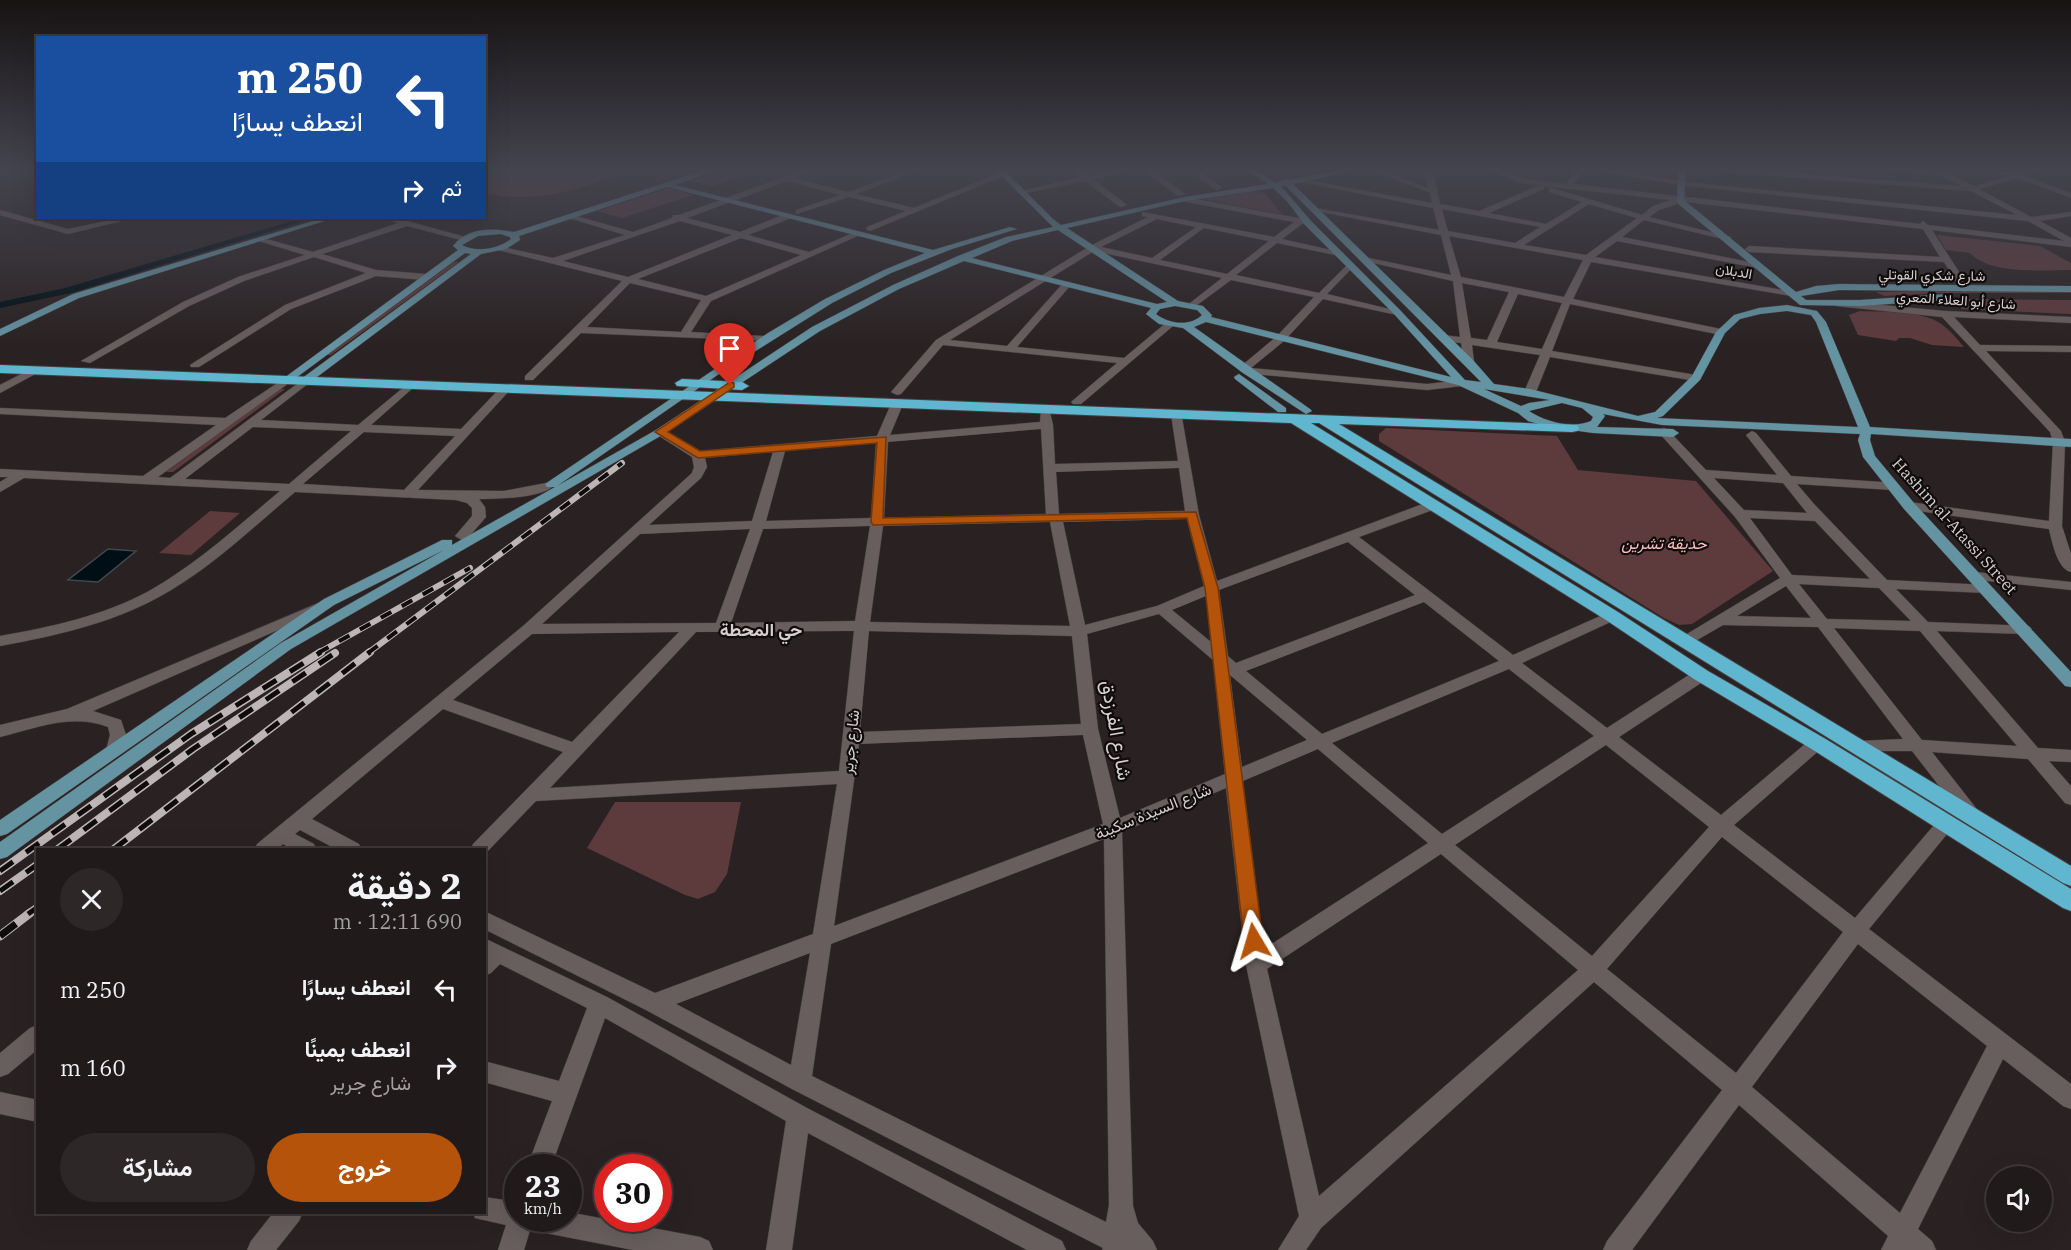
<!DOCTYPE html>
<html lang="ar">
<meta charset="utf-8">
<style>
:root{--surface:#201a1a;--page:#2d2727;--text:#f1f3f6;--muted:#a2a1a2;--line:#3d3839;--accent:#b45309}
body{margin:0;font-family:"IBM Plex Serif",Vazirmatn,serif;background:var(--page);color:var(--text);direction:rtl;height:100vh;display:flex;flex-direction:column;font-size:22px;white-space:nowrap}
*{box-sizing:border-box;margin:0}
p{font-size:20px;color:var(--muted)}
.icon{flex:none;width:33px;height:33px;fill:none;stroke:currentColor;stroke-width:2;stroke-linecap:round;stroke-linejoin:round}
.map{position:relative;flex:1;overflow:hidden;direction:ltr}
.panel{position:absolute;left:36px;top:848px;width:450px;height:366px;display:flex;flex-direction:column;background:var(--surface);border-radius:0px;box-shadow:0 6px 24px #0002,0 0 0 2px var(--line);direction:rtl}
.panel>*{flex:none}
.hud{position:absolute;left:36px;top:36px;width:450px;height:183px;border-radius:0px;box-shadow:0 6px 24px #0002,0 0 0 2px var(--line);direction:rtl;background:#1a4fa0;color:#fff;overflow:hidden}
.fabs{position:absolute;left:1986px;top:1166px;display:grid;gap:12px}
.fabs a{display:grid;place-items:center;width:66px;height:66px;border-radius:50%;background:var(--surface);box-shadow:0 6px 24px #0002,0 0 0 2px var(--line);font-size:30px}
.speed{position:absolute;left:504px;top:1154px;display:flex;gap:12px;font-size:30px;font-weight:700;text-align:center}
.speed>*{display:grid;place-content:center;width:78px;height:78px;border-radius:50%;background:var(--surface);box-shadow:0 6px 24px #0002,0 0 0 2px var(--line);line-height:1}
.speed small{font-size:15px;font-weight:400}
.speed .limit{border:9px solid #d22;background:#fff;color:#111}
.pin{position:absolute;display:grid;place-items:center;width:51px;height:51px;color:#fff;margin:-62px -26px;border-radius:50% 50% 50% 0;rotate:-45deg;box-shadow:0 0 6px #0007}
.pin .icon{rotate:45deg}
.me{position:absolute;width:66px;margin:-33px;rotate:353deg;stroke-linejoin:round;filter:drop-shadow(0 0 4px #0008)}
.turn{display:flex;align-items:center;gap:21px;height:126px;padding:0 24px;font-size:27px}
.turn .icon{width:78px;height:78px;stroke-width:2.5}
.turn b{display:block;font-size:42px;line-height:51px}
.then{display:flex;align-items:center;height:57px;padding:0 24px;background:#0003;gap:12px;font-size:22px}
.round{display:grid;place-items:center;flex:none;width:63px;height:63px;border-radius:32px;background:var(--page)}
.overview{display:flex;align-items:center;justify-content:space-between;height:102px;padding:0 24px}
h1{font-size:36px;font-weight:700;line-height:45px}
.cta{display:flex;gap:12px;margin-top:auto;padding:12px 24px}
.cta a{flex:1;height:69px;border-radius:36px;background:var(--accent);color:#fff;font-size:24px;font-weight:700;line-height:69px;text-align:center}
.cta a+a{background:var(--page);color:var(--text)}
ul{padding:0;list-style:none}
li{display:flex;align-items:center;gap:18px;height:78px;padding:0 24px}
li div{flex:1}
li b{display:block;font-size:22px}
li em{font-style:normal}
.map>svg:first-child{display:block}
.green{fill:#5d3b3c}
.water{fill:#000f16;stroke:#40494e;stroke-width:1.5}
.lines{fill:none;stroke-linecap:round;stroke-linejoin:round}
.canal{fill:#000f16;fill-rule:evenodd}
.minor-casing{stroke:#453e3e;stroke-width:1}
.major-casing{stroke:#453e3e;stroke-width:1}
.highway-casing{stroke:#453e3e;stroke-width:2}
.minor{fill:#695e5e;fill-rule:evenodd}
.major{fill:#6493a2;fill-rule:evenodd}
.highway{fill:#61b6cf;fill-rule:evenodd}
.rail-far2-casing{stroke:#bcb6b6;stroke-width:6}
.rail-far1-casing{stroke:#bcb6b6;stroke-width:8}
.rail-casing{stroke:#bcb6b6;stroke-width:9}
.rail-far2{stroke:#100c0c;stroke-width:4;stroke-dasharray:12;stroke-linecap:butt}
.rail-far1{stroke:#100c0c;stroke-width:5;stroke-dasharray:16;stroke-linecap:butt}
.rail{stroke:#100c0c;stroke-width:7;stroke-dasharray:20;stroke-linecap:butt}
.route{fill:#b45309;stroke:#753606;stroke-width:1.5}
.labels{text-anchor:middle;dominant-baseline:central;stroke-width:4.5;stroke-linejoin:round;paint-order:stroke}
.far-street-label{font-size:14px;fill:#d5cfcf;stroke:#100c0c}
.street-label{font-size:16px;fill:#d5cfcf;stroke:#100c0c}
.park-label{font-size:16px;font-style:italic;fill:#fbbfc0;stroke:#100c0c}
.neighbourhood-label{font-size:18px;font-weight:bold;fill:#d5cfcf;stroke:#100c0c}
.near-street-label{font-size:20px;fill:#d5cfcf;stroke:#100c0c}
</style>
<div class="map">
<svg width="2071" height="1250" viewBox="0 0 2071 1250">
<rect width="100%" height="100%" fill="#2a2222"/>
<path class="green" d="M484,170H625C582,191 532,204 485,193Z
M725,170L756,172L713,186L692,181Z
M668,188L693,195L622,218L597,211Z
M1252,191L1264,193L1282,214L1202,199Z
M1937,235L2040,246L2071,263V270C2043,270 1990,275 1970,253L1946,250Z
M454,262H459L331,355H325Z
M1948,290H2071V293H1940L1884,296L1876,292Z
M1965,299L2071,300V314L1962,309L1948,301Z
M1860,311C1882,312 1922,311 1940,323C1949,329 1957,339 1964,347L1932,345L1910,338H1899L1896,341L1858,335L1849,315Z
M279,389H285L173,472H166Z
M1386,428L1557,436L1578,470L1696,481L1773,571L1692,624L1679,625L1664,618L1379,441V434Z
M210,511L240,513L191,555L159,553Z
M615,802H741L727,874L715,892L698,899L685,895L587,848Z"/>
<path class="water" d="M108,549L136,551L98,582L68,580Z"/>
<g class="lines">
<path class="canal" d="M302,218H314L71,293L0,308V302L65,288Z"/>
<defs>
<path id="minor" d="M803,170H814L794,178L848,192L909,170H920L856,194L914,208L1001,172L1008,174L870,231L866,229L867,227L906,211L849,197L796,214V210L840,195L787,181L687,218L740,232L785,214H791V218L748,235L809,252L855,232L862,234L711,301L691,332L764,336L768,337V341L581,333L533,380H525V376L622,281L498,250V246L553,258L625,235L569,218V214L633,232L672,218L673,215H679ZM680,221L732,235L628,277L563,261ZM741,238L801,255L706,296L638,279ZM630,283L701,300L681,332L587,327Z
M1072,170H1081L1088,176L1115,170H1129L1093,179L1127,205L1120,207L1085,181L1021,194L1017,192L1081,177Z
M1143,170H1152L1185,194L1178,196Z
M1189,170H1198L1223,188L1216,190Z
M1371,170H1382L1428,188L1425,170H1433L1440,204L1479,211L1540,185L1521,183L1489,170H1500L1525,179L1566,184L1577,170H1585L1573,184L1920,224L1923,221L1928,225L2064,241L2028,221L1688,186L1595,170H1613L1685,182L2017,215L1971,191L1724,172L1720,170H1753L1961,186L1943,176L1887,170H1942L1974,186L2009,176L1988,170L2018,173L2040,170L2025,176L2071,193V198L2018,178L1979,189L2031,217L2071,212V216L2040,221L2071,238V247L1932,230L1970,289L1965,292L1962,291L1944,262L1749,252L1745,249L1749,246L1940,257L1923,229L1677,201V204L1659,210L1649,217L1731,237V241L1644,220L1622,237L1760,264L1763,265V269L1617,241L1595,257L1794,292L1799,295L1797,297L1591,262L1573,299L1721,329L1726,332L1721,335L1570,304L1552,351L1696,375L1701,378L1696,381L1550,357L1536,392L1530,395L1524,392L1540,355L1472,345L1474,362L1469,365L1464,362L1461,343L1443,341L1438,338L1443,335L1460,337L1453,281L1360,260L1364,257L1451,275L1441,235L1311,210L1315,208L1439,230L1433,208L1296,181L1300,179L1432,203L1430,193ZM1544,186L1671,200L1653,206L1642,215L1552,188H1549V192L1582,202L1546,224L1489,213L1544,189ZM1589,204L1637,218L1586,255L1524,245ZM1442,209L1540,227L1515,243L1448,231ZM1449,236L1583,260L1564,297L1461,277ZM1462,283L1509,292L1487,340L1471,338ZM1518,294L1562,303L1542,349L1497,342Z
M1185,197L1309,220V224H1302L1282,239L1344,253L1340,256L1277,243L1236,275L1319,293L1350,262L1353,263V267L1327,294L1402,312L1397,315L1323,299L1284,341L1251,368L1427,384L1462,380L1467,383L1462,386L1427,390L1243,373L1239,369L1240,367L1276,337L1314,297L1231,280L1193,308L1190,307V303L1222,278L1094,251L950,340L1007,346L1064,282H1070V286L1017,347L1124,358L1167,322H1173V326L1081,404H1073L1071,402L1117,363L943,345L901,394L897,395L891,392L936,340L1090,246L1148,217L1142,216V212L1274,237L1294,222L1182,201L1181,199ZM1157,219L1196,227L1152,258L1101,247ZM1204,228L1269,241L1227,274L1160,260Z
M0,210L68,229L121,218H134L68,234L0,215Z
M382,218L407,221L469,238L465,241L407,226L322,254L376,270L426,274L431,277L426,280L376,276L291,309L199,367H191L190,365L285,305L366,273L314,257L244,281L189,306L90,363L81,361L183,302L238,277L305,255L259,241V237L313,252L398,223Z
M1839,301L1945,311L2071,317V323L1954,317L1980,345L2071,346V352L1986,351L2061,431L2065,442L2062,526L2071,554V572C2057,569 2052,541 2049,529L1904,509L1903,506L1909,502L2049,521L2053,442L2050,432L1942,317L1836,306V302Z
M35,367L39,368V372L0,393V385Z
M285,378L290,381L289,383L158,477L170,478L305,378L310,381L309,383L261,420L358,425L410,382L414,383V387L371,425L461,429L502,386H510V390L418,490L504,491L546,483L552,487C540,498 496,499 479,499L485,507L486,517L467,539L462,540L455,536L472,516V508L467,503L456,500L295,492C251,529 208,571 157,598C109,624 54,636 0,646V636C51,627 103,616 149,591C197,564 238,526 280,491L24,478L0,492V482L8,477H0V469L143,476L216,425L0,414V408L225,418ZM253,427L351,431L289,484L185,479ZM364,432L455,436L404,490L303,484Z
M897,401L903,404L890,435L1040,422L1041,408H1049L1053,425L1055,464L1178,461L1171,414L1173,412H1181L1199,515L1217,581L1428,502H1438L1439,505L1438,508L1359,537L1513,655L1607,613H1617L1619,616L1617,619L1522,663L1607,728L1695,671H1707L1709,675L1707,679L1619,737L1721,815L1811,739H1823L1826,743L1823,747L1734,825L1855,918L1940,818L1946,816L1952,818L1955,823L1952,828L1869,929L2071,1084V1109L2063,1106L2003,1059L1918,1229L1932,1241L1936,1250H1881L1888,1236L1739,1105L1632,1250H1603L1607,1241L1722,1090L1594,982L1321,1228L1306,1250H1278L1299,1216L1246,965L1226,788L1122,832L1133,1206L1138,1223L1153,1241L1157,1250H1102L1103,1248L792,1089L646,1010L484,929V911L655,993L813,934L837,784L536,801L484,855V849H471L473,844L563,752L443,709L312,819L359,844L361,849H336L300,830L295,834L314,844L316,849H291L283,844L277,849H255L257,844L523,626L692,473L694,467L692,457L656,434V430H664L700,451L877,436L891,404ZM1041,429L1046,514L884,518L888,442ZM876,443L871,518L766,521L785,451ZM773,452L752,521L649,525L701,478L707,467L705,458ZM1179,468L1185,511L1059,514L1056,472ZM1187,519L1204,586L1157,606L1085,625L1063,522ZM1050,522L1070,626L870,622L883,526ZM870,526L855,621L731,623L763,529ZM750,529L716,623L542,624L640,534ZM1348,542L1415,595L1236,663L1228,656L1219,590ZM1206,596L1211,642L1172,610ZM1424,602L1499,661L1322,734L1246,671ZM1159,614L1213,660L1225,774L1120,818L1098,729L1087,634ZM854,631L839,771L550,788L696,632ZM869,631L1072,636L1081,724L860,732ZM679,632L572,742L453,700L532,634ZM1509,669L1594,736L1442,834L1332,743ZM1230,675L1307,740L1242,767ZM1083,735L1103,824L834,926L859,744ZM1606,745L1709,827L1592,956L1455,845ZM1318,749L1428,843L1264,949L1243,781ZM1722,837L1843,932L1736,1073L1607,969ZM1104,839L1109,1205L1106,1222L812,1076L831,944ZM1441,854L1578,970L1319,1196L1267,969ZM1858,944L1987,1046L1900,1213L1752,1087ZM810,953L791,1065L676,1004Z
M1664,428L1668,430L1706,470L1777,475L1746,435L1752,431L1756,433L1791,476L1897,483L1899,486L1893,490L1797,484L1814,504L1887,580L1987,585L1994,589L1987,593L1896,589L1928,622L2029,626L2032,629L2024,634L1937,631L2038,748L2071,750V762L2049,761L2071,786V805L2065,803L2028,759L1932,752L1976,808L1979,813L1976,818L1970,820L1964,818L1912,751H1851L1848,747L1851,743L1857,741L1903,739L1818,627L1723,625L1692,643H1682L1679,640L1682,637L1780,578L1735,517L1660,434V430ZM1714,478L1783,483L1807,513L1744,510ZM1750,518L1815,521L1870,579L1792,575ZM1799,584L1879,588L1911,621L1827,619ZM1786,586L1811,618L1737,616ZM1834,628L1920,631L2017,746L1922,740Z
M1975,572L2071,582V590L1970,579L1968,576L1970,573Z
M321,602L328,606L326,609L93,711L121,720L126,735L121,754H109L106,750L110,735L108,727C71,713 37,728 0,737V725L67,709Z
M484,938L607,997L807,1108L1062,1241L1066,1250H1027L808,1133L792,1250H766L786,1121L605,1018L551,1167H527L552,1101L484,1082V1061L559,1081L587,1008L500,964L491,973L484,976Z
M38,1025V1049L8,1074L0,1077V1053L30,1028Z
M0,1092L38,1100V1122L0,1114Z
M484,1197L518,1202V1218H568V1212L700,1237L709,1241L713,1250H633L530,1230L524,1250H498L506,1225L475,1218L473,1212H484Z
M274,1212H303L299,1221L276,1250H247L251,1241Z"/>
<path id="major" d="M705,170H716L675,185L933,250L1010,227L1017,229L952,249L891,273L832,303L719,374L557,486L656,430L812,327L893,285L958,256L1006,237L1053,227L996,170H1004L1053,219L1061,225L1185,197L1268,184L1247,170H1256L1276,183L1286,179L1290,180L1341,170H1356L1293,184L1473,360L1494,384L1530,389L1638,416L1655,412L1692,376L1716,332L1734,315L1759,308L1787,305L1817,311L1826,322L1870,427L2071,439V447L1871,434L1870,440L1875,456L1914,503L2071,672V687L2065,686L1904,509L1863,457L1858,440L1860,434L1662,425L1603,414L1605,416L1597,427L1673,429L1679,433L1673,437L1593,433L1549,427L1528,421L1518,413L1458,385L1206,322L1194,327L1310,409L1312,411L1306,414L1243,373L1183,328L1159,324L1146,314L1151,308L964,261L899,289L820,331L664,434L291,649L7,857L0,859V842L281,643L444,550L334,605L7,834L0,836V820L324,599L442,540H452V545L555,487H547L545,484L768,333L825,299L884,270L925,253L667,187L519,236L520,240L506,249L481,254L309,383H301V379L471,254L465,253L289,383L285,384L280,381L458,250L453,246C467,227 493,228 514,232ZM1281,186H1286L1481,382L1465,380L1400,310L1311,221ZM1273,188L1286,200L1305,225L1394,314L1451,377L1211,317L1212,315L1203,306L1178,301L1067,228L1185,201ZM1058,230L1167,302L1157,304L972,258L1012,241ZM501,234L510,237L511,239C498,249 477,253 462,245L478,236ZM1175,306L1197,310L1202,315C1190,327 1169,324 1156,314L1160,309ZM1787,311L1811,315L1816,322L1858,427L1657,418L1663,416L1700,380L1725,333L1740,319L1760,314ZM1484,389L1550,400L1529,403L1521,406ZM1562,403L1582,408L1593,417L1591,421C1573,429 1545,422 1529,411Z
M1678,170H1686L1684,200L1796,292L1816,286L1839,284L2071,286V292L1839,290L1801,296L1806,300H1860L1947,294L1952,297L1947,300L1860,306L1800,305L1677,203Z
M323,218H334L79,298L0,336V329L73,294Z
M1239,374L1286,408V412H1278L1235,379L1234,377Z"/>
<path id="highway" d="M0,365L1577,425L1579,428L1577,431L1572,432L1339,424L2071,866V886L2063,883L1319,423H1311L1618,612L1708,671L1824,738L2071,889V911L2063,908L1810,748L1694,679L1606,620L1291,423L0,373Z
M682,379L742,382L749,386L742,390L677,386L675,383Z"/>
</defs>
<use href="#minor" class="minor-casing"/>
<use href="#major" class="major-casing"/>
<use href="#highway" class="highway-casing"/>
<use href="#minor" class="minor"/>
<use href="#major" class="major"/>
<use href="#highway" class="highway"/>
<defs>
<path id="rail-far2" d="M318,653L470,568
M368,653L622,463"/>
<path id="rail-far1" d="M58,849L193,749L335,653
M114,849L370,652
M0,871L191,734L321,652
M0,891L38,864
M28,914L38,907"/>
<path id="rail" d="M0,936L30,913"/>
</defs>
<use href="#rail-far2" class="rail-far2-casing"/>
<use href="#rail-far1" class="rail-far1-casing"/>
<use href="#rail" class="rail-casing"/>
<use href="#rail-far2" class="rail-far2"/>
<use href="#rail-far1" class="rail-far1"/>
<use href="#rail" class="rail"/>
</g>
<linearGradient id="sky" x2="0" y2="1"><stop stop-color="#171313"/><stop offset="0.49" stop-color="#44444f"/><stop offset="1" stop-color="#44444f" stop-opacity="0"/></linearGradient>
<rect width="2071" height="345" fill="url(#sky)"/>
<path class="route" d="M730,382L734,383V387L668,432L700,451L886,437L883,518L1196,512L1218,588L1263,941L1260,947L1254,949L1247,947L1244,941L1205,588L1187,518L873,525L871,522L877,443L698,458L655,432Z"/>
<g class="labels">
<g class="far-street-label">
<text transform="translate(1734 271) rotate(10)">الدبلان</text>
<text transform="translate(1932 275) rotate(1)">شارع شكري القوتلي</text>
<text transform="translate(1956 300) rotate(4)">شارع أبو العلاء المعري</text>
</g>
<g class="street-label">
<text transform="translate(1955 526) rotate(48)">Hashim al-Atassi Street</text>
<text transform="translate(850 742) rotate(-84)">شارع جرير</text>
<text transform="translate(1153 811) rotate(-22)">شارع السيدة سكينة</text>
</g>
<g class="park-label">
<text x="1664" y="543">حديقة تشرين</text>
</g>
<g class="neighbourhood-label">
<text x="761" y="629">حي المحطة</text>
</g>
<g class="near-street-label">
<text transform="translate(1117 730) rotate(80)">شارع الفرزدق</text>
</g>
</g>
</svg>
<div class="fabs">
<a><svg class="icon" aria-label="sound" viewBox="0 0 24 24"><path d="M4 9h4l5-4v14l-5-4H4zM17 9q2 3 0 6"/></svg></a>
</div>
<div class="speed"><div>23<small>km/h</small></div><div class="limit">30</div></div>
<div class="pin" style="left:730px;top:385px;background:#d93025"><svg class="icon" aria-label="arrive" viewBox="0 0 24 24"><path d="M6 21V4h12l-3 4 3 4H6"/></svg></div>
<svg class="me" style="left:1254px;top:941px" viewBox="-20 -20 40 40"><path d="M0-17L14 15 0 8-14 15z" fill="#b45309" stroke="#fff" stroke-width="4"/></svg>
<div class="hud">
<div class="turn"><svg class="icon" aria-label="left" viewBox="0 0 24 24"><path d="M17 20v-9H6M10 6l-5 5 5 5"/></svg><div><b>250 m</b>انعطف يسارًا</div></div>
<div class="then">ثم<svg class="icon" aria-label="right" viewBox="0 0 24 24"><path d="M7 20v-9h11M14 6l5 5-5 5"/></svg></div>
</div>
<section class="panel">
<div class="overview"><div><h1>2 دقيقة</h1><p>690 m · 12:11</p></div><a class="round"><svg class="icon" aria-label="close" viewBox="0 0 24 24"><path d="M6 6l12 12M18 6L6 18"/></svg></a></div>
<ul>
<li><svg class="icon" aria-label="left" viewBox="0 0 24 24"><path d="M17 20v-9H6M10 6l-5 5 5 5"/></svg><div><b>انعطف يسارًا</b></div><em>250 m</em></li>
<li><svg class="icon" aria-label="right" viewBox="0 0 24 24"><path d="M7 20v-9h11M14 6l5 5-5 5"/></svg><div><b>انعطف يمينًا</b><p>شارع جرير</p></div><em>160 m</em></li>
</ul>
<div class="cta"><a>خروج</a><a>مشاركة</a></div>
</section>
</div>
